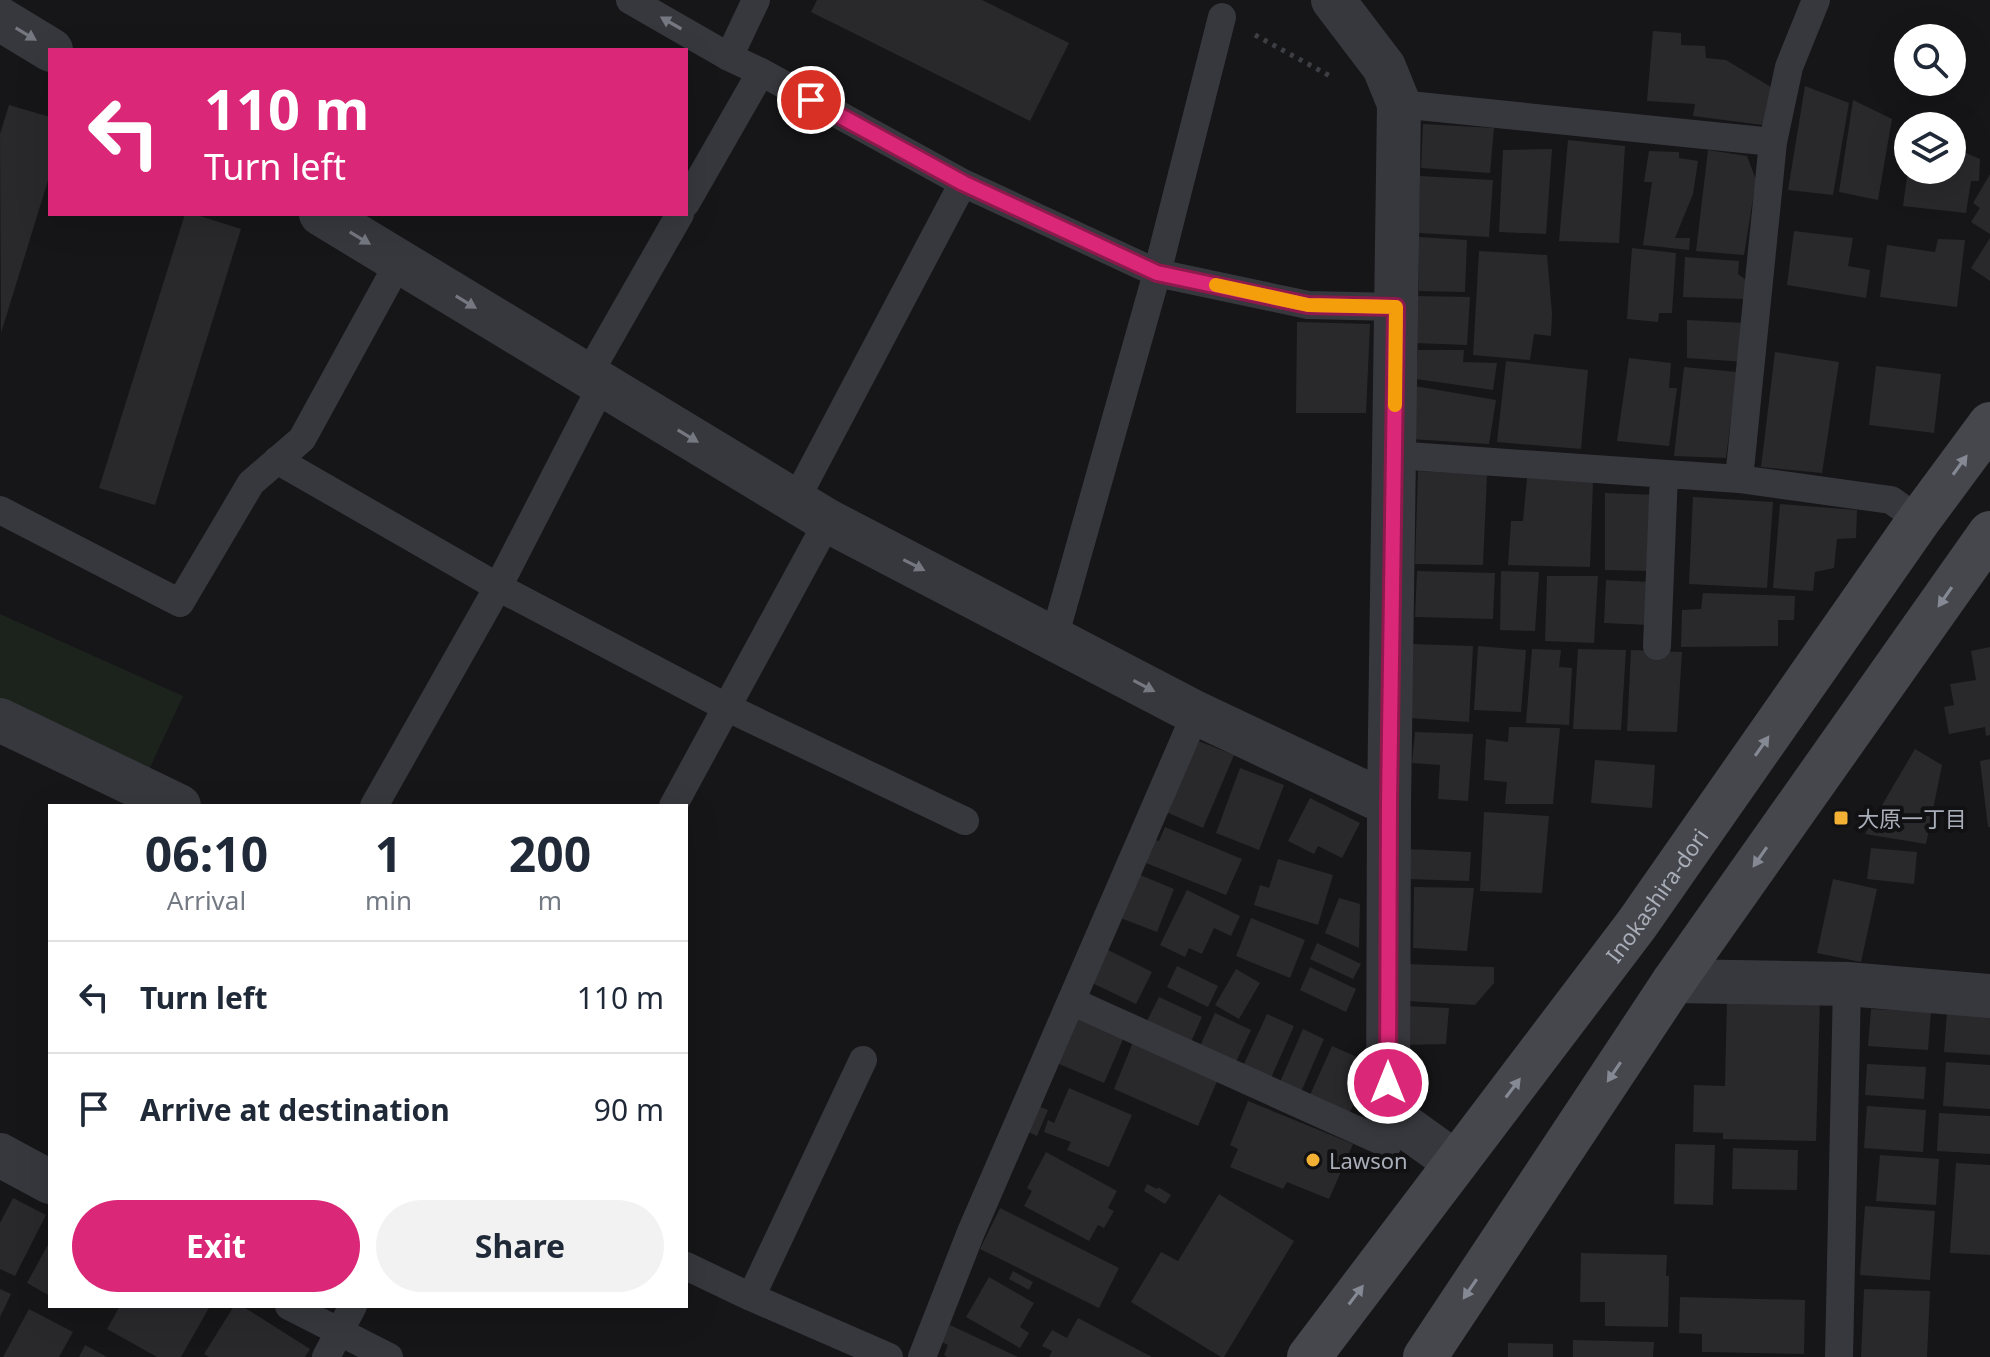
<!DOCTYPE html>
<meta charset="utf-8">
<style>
:root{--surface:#fff;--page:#f2f2f3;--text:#1f2937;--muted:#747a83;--line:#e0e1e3;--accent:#db2777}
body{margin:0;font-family:"Noto Sans","Noto Sans JP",sans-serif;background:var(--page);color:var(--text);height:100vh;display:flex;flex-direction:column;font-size:30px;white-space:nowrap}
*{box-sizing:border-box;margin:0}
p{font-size:26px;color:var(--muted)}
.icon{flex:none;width:44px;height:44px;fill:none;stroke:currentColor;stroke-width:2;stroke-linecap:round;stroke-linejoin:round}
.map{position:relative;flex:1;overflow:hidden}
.side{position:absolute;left:48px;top:804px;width:640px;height:504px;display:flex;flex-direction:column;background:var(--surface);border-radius:0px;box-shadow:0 8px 32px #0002}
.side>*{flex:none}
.top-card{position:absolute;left:48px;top:48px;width:640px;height:168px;border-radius:0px;box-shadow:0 8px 32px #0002;background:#db2777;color:#fff;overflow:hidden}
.fabs{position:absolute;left:1894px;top:24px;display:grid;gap:16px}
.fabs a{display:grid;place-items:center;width:72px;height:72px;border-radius:50%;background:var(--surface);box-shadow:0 8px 32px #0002;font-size:40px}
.pin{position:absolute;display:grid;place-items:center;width:68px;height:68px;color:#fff;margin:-34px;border:4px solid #fff;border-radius:50%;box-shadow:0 2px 8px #0007}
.me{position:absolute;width:88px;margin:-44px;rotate:0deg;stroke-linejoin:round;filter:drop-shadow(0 0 6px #0008)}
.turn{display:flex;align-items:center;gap:28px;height:168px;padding:0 24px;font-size:36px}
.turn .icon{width:104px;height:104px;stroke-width:2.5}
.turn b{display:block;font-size:56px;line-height:68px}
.eta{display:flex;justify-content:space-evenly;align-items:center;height:136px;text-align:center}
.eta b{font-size:48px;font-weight:700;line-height:56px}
.button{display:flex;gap:16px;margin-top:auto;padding:16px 24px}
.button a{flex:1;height:92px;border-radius:48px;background:var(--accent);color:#fff;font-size:32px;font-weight:700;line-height:92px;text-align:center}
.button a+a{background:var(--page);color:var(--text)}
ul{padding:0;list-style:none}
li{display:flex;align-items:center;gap:24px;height:112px;padding:0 24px;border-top:2px solid var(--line)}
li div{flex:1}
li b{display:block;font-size:30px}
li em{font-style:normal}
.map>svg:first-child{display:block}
.green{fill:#1c231d}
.building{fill:#29292c}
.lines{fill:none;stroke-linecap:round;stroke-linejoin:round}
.path{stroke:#3d3f44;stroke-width:5;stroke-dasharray:4 6;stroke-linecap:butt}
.service{stroke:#37383d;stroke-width:28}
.minor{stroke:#37383d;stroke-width:44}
.secondary{stroke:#45474d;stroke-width:44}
.oneway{fill:#757881}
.oneway2{fill:#858993}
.route-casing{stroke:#8e194d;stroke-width:20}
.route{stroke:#db2777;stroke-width:14}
.slow{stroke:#f59e0b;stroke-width:14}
.poi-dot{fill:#f2b134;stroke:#111113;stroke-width:3}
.labels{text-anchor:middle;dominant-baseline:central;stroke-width:8;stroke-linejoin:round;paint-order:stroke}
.poi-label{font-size:22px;fill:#a8adb8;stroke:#111113;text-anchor:start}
.street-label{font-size:22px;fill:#a8adb8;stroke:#111113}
</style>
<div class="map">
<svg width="1990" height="1357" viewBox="0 0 1990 1357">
<rect width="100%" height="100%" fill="#161618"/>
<path class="green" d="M0,614L183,696L146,776L0,709Z"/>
<path class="building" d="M817,0H982L1069,43L1030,121L811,12Z
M1653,31L1681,33V45L1705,46L1706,58L1726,60L1771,87L1763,125L1693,116L1695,104L1647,101Z
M1805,86L1849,103L1833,195L1788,190Z
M1853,100L1892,119L1878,200L1839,192Z
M9,105L50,117V174L1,333L0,134Z
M1423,124L1494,128L1490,173L1421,168Z
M1568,140L1625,146L1619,243L1559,241Z
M1952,147L1980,159L1979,181H1971L1966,213L1903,206L1908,170H1952Z
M1552,149L1546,234L1499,232L1503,150Z
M1708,150L1747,156L1756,180L1744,255L1696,251Z
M1649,151L1679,152V158L1698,161L1693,194L1675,238H1690L1689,250L1643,245L1652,182H1644Z
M1990,174V234L1971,222L1980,208L1973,203Z
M1420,176L1493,180L1489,237L1419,233Z
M185,214H194L241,229L155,505L99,488Z
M1794,231L1853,238L1848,266L1870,270L1866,298L1787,285Z
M1419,237L1467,240L1465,292L1419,291Z
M1990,238V281L1971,268Z
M1938,239L1965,240L1957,307L1880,297L1887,245L1935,252Z
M1632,248L1676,253L1672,313H1659L1658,322L1627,319Z
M1479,251L1547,255L1552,313L1551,336L1534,334L1530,360L1473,355Z
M1685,257L1739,261L1738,274L1746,280L1744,299L1683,297Z
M1416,296L1470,297L1467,345L1414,343Z
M1687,320L1747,323L1745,362L1687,358Z
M1297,322L1370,324L1366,413H1296Z
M1418,350H1464L1463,362L1497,363L1493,390L1416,379Z
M1775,352L1839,362L1822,473L1761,467Z
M1629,358L1671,363L1669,388H1677L1669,446L1617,441Z
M1506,361L1588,370L1581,449L1497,442Z
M1876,366L1941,374L1934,433L1869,425Z
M1684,367L1737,372L1726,458L1674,456Z
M1415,386L1496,400L1489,444L1410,439Z
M1418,471L1487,475L1483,565L1415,564Z
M1527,478L1593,482L1590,567L1508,565L1511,521H1523Z
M1605,493L1657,495L1653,571L1605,570Z
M1693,497L1773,502L1767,588L1689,584Z
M1780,504L1857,510L1856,538L1837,539L1834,568L1815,572L1813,591L1773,588Z
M1417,571L1495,573L1493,619L1415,617Z
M1501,571L1539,572L1535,631L1500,630Z
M1547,576H1598L1594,643L1545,641Z
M1606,580L1653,582L1650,625L1604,623Z
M1703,593L1795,596L1794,620H1778V646L1681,647L1682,610L1701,609Z
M1412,644L1473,646L1469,722L1409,718Z
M1478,646L1526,650L1521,712L1474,710Z
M1990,647V735L1986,736L1985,727L1949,734L1944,707L1954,705L1950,684L1976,680L1971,651Z
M1532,649L1561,650L1559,667L1572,668L1569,725L1526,723Z
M1578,649L1626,650L1621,730L1573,729Z
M1631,650L1682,652L1677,732L1627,731Z
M1509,727L1560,728L1553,804H1505L1507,782L1484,780L1486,739L1508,742Z
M1415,732L1473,734L1468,801L1438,799L1440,765L1412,763Z
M1196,740L1234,755L1203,828L1157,808Z
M1915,749L1942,765L1926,844L1865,834Z
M1990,759V827H1988L1980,761Z
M1595,760L1655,765L1652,808L1591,803Z
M1240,768L1284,785L1259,850L1216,833Z
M1310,798L1360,823L1342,858L1318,846L1314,854L1288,841Z
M1484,812L1549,816L1542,893L1480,891Z
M1165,827L1242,859L1226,895L1141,861L1150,838L1159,841Z
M1871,848L1917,852L1914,884L1867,879Z
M1407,849L1471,852L1469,881L1407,879Z
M1278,859L1333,875L1318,925L1254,905L1260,885L1269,888Z
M1128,870L1174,889L1157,932L1110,914Z
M1833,879L1877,889L1861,962L1817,953Z
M1414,887L1474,888L1467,951L1413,948Z
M1187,890L1240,916L1231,936L1214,928L1202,954L1189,948L1185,957L1160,945Z
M1339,898L1360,904L1359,948L1325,933Z
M1251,918L1305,940L1290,978L1236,956Z
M1317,943L1361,964L1353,979L1310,959Z
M1106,949L1152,972L1136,1004L1090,982Z
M1405,964L1494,967V983L1475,1005L1407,1001Z
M1177,966L1218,986L1208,1007L1167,987Z
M1310,967L1356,989L1346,1012L1300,990Z
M1236,969L1260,983L1239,1019L1215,1005Z
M1159,997L1202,1017L1190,1044L1146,1023Z
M1727,997L1820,999L1816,1141L1723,1139V1133L1693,1132L1694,1085L1725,1086Z
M1404,1006L1449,1008L1446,1044L1403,1045Z
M1871,1009L1931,1012L1928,1050L1868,1046Z
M1947,1012L1990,1015V1055L1944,1052Z
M1215,1013L1251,1030L1235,1064L1199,1048Z
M1267,1014L1294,1026L1271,1078L1243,1066Z
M1072,1015L1124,1037L1104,1083L1052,1061Z
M1303,1029L1324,1039L1301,1092L1280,1082Z
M1133,1042L1218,1079L1198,1126L1114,1089Z
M1332,1046L1357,1057L1351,1071L1366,1078L1350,1112L1310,1095Z
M1946,1062L1990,1065V1109L1943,1106Z
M1867,1064L1926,1067L1924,1099L1865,1095Z
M1069,1088L1132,1115L1109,1167L1067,1150L1071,1142L1044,1132L1048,1120L1054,1123Z
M1248,1101L1353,1144L1329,1199L1287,1182L1283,1189L1230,1167L1238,1149L1230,1145Z
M1035,1105L1048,1110L1037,1136L1024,1130Z
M1867,1106L1926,1110L1923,1152L1864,1148Z
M1939,1113L1990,1116V1154L1937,1151Z
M1675,1144L1715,1145L1713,1205L1674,1204Z
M1733,1148L1798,1150L1797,1190L1732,1189Z
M1046,1152L1117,1191L1108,1208L1114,1211L1104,1228L1098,1225L1089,1241L1024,1206L1032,1191L1027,1188Z
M1880,1155L1939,1159L1936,1205L1876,1201Z
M1956,1163L1990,1165V1255L1950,1253Z
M1147,1184L1157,1189L1158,1187L1171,1195L1165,1204L1144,1191Z
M1219,1194L1294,1241L1224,1357H1221L1131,1302L1161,1252L1178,1261Z
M13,1198L46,1215L15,1276L0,1269V1223Z
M1865,1206L1935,1211L1930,1280L1860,1275Z
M1000,1208L1119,1268L1099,1308L980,1249Z
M50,1241V1296L27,1283Z
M1581,1253L1667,1255L1666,1276H1669L1668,1327L1605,1326V1302H1580Z
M1013,1271L1033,1282L1029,1290L1009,1279Z
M989,1277L1034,1303L1020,1327L1029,1333L1020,1348L966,1317Z
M0,1289L11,1294L0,1317Z
M1864,1289L1930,1291L1927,1357H1861Z
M1680,1297L1805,1300L1804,1354L1702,1352V1334L1679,1333Z
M120,1306H210L181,1357H157L107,1329Z
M234,1306H242L310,1349L305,1357H209L204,1354Z
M29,1309L73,1332L59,1357H3Z
M1078,1318L1152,1357H1049L1052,1351L1042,1346L1052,1330L1067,1338Z
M950,1325L1018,1357H947L944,1355L948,1345L942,1342Z
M1573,1340L1654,1342L1653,1357H1573Z
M1508,1343L1553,1344V1357H1508Z
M85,1345L107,1357H79Z"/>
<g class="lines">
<path class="path" d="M1255,35L1330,76"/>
<path class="service" d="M630,0L729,57L761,72L963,183L1157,273L1308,305L1396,307
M729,57L756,0
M1399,104L1773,142
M686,203L761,72
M588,375L680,214
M1394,455L1739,479L1891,500L1919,520
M277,460L498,587L726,707L965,821
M1739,479L1773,142L1789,67L1816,0
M795,501L963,183
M0,510L180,603L251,483L302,439L399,262
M1054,638L1157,273L1222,17
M1657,646L1664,474
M374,806L498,587L602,385
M673,806L828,521
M1071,1001L1388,1144
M686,1266L751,1297L889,1357
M751,1297L863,1060
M289,1306L389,1357
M326,1357L353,1306
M922,1357L971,1232L1196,713
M1839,1357L1847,984"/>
<path class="minor" d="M1333,0L1384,67L1399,104L1389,804L1388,1114L1456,1163
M0,19L51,50
M321,214L828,521L1196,713L1389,804
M0,720L179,806
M1674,981L1847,984L1990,996
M0,1155L50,1182"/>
<g class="secondary">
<path id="s1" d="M1309,1357L1637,924L1919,520L1990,424"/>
<path d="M1425,1357L1674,981L1990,533"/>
</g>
</g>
<defs><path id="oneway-solid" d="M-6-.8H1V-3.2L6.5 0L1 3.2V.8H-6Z" transform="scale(2)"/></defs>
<g class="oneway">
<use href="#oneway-solid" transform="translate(671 23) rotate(-150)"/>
<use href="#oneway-solid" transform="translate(26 34) rotate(31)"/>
<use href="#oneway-solid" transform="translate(360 238) rotate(31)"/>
<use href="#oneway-solid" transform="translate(466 302) rotate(31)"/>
<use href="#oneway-solid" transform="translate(688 436) rotate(31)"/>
<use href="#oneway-solid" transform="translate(914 565) rotate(27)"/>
<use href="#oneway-solid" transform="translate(1144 686) rotate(28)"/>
</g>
<g class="oneway2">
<use href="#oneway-solid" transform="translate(1960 465) rotate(-54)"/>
<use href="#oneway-solid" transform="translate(1945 597) rotate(125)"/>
<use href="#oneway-solid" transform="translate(1762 746) rotate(-55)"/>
<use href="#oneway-solid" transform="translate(1760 857) rotate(125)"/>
<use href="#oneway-solid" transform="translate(1614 1072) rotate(124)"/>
<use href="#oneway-solid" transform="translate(1513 1088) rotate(-53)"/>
<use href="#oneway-solid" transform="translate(1470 1289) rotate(124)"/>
<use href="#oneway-solid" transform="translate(1356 1295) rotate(-53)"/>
</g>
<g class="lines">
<defs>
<path id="route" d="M811,100L963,183L1157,273L1308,305L1396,307L1389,804L1388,1083"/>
</defs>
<use href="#route" class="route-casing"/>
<use href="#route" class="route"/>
<path class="slow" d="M1216,285L1308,305L1396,307L1395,405"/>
</g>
<g class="poi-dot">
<rect x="1833" y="810" width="16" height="16" rx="4"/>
<circle cx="1313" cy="1160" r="8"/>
</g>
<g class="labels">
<g class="poi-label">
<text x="1857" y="818">大原一丁目</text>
<text x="1329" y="1160">Lawson</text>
</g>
<g class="street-label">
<text stroke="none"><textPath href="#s1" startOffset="578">Inokashira-dori</textPath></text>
</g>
</g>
</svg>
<div class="fabs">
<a><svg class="icon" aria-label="search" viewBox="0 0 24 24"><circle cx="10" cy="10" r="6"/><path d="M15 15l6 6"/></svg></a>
<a><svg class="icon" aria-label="layers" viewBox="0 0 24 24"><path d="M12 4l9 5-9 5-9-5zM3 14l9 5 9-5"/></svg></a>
</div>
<div class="pin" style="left:811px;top:100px;background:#d93025"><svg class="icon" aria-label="arrive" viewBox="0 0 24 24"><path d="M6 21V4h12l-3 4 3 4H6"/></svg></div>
<svg class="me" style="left:1388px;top:1083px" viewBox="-20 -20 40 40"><circle r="17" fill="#db2777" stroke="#fff" stroke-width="3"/><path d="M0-11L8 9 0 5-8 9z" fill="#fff"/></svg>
<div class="top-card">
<div class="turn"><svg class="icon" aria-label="left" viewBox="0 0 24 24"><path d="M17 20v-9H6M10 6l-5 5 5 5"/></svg><div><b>110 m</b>Turn left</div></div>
</div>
<section class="side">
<div class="eta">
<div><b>06:10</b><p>Arrival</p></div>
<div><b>1</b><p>min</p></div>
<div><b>200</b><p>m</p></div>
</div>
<ul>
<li><svg class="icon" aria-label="left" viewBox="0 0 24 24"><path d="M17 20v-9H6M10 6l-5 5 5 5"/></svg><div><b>Turn left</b></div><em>110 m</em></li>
<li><svg class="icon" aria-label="arrive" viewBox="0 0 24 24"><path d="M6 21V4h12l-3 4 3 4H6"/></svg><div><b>Arrive at destination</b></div><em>90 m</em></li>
</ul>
<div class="button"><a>Exit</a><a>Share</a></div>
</section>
</div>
